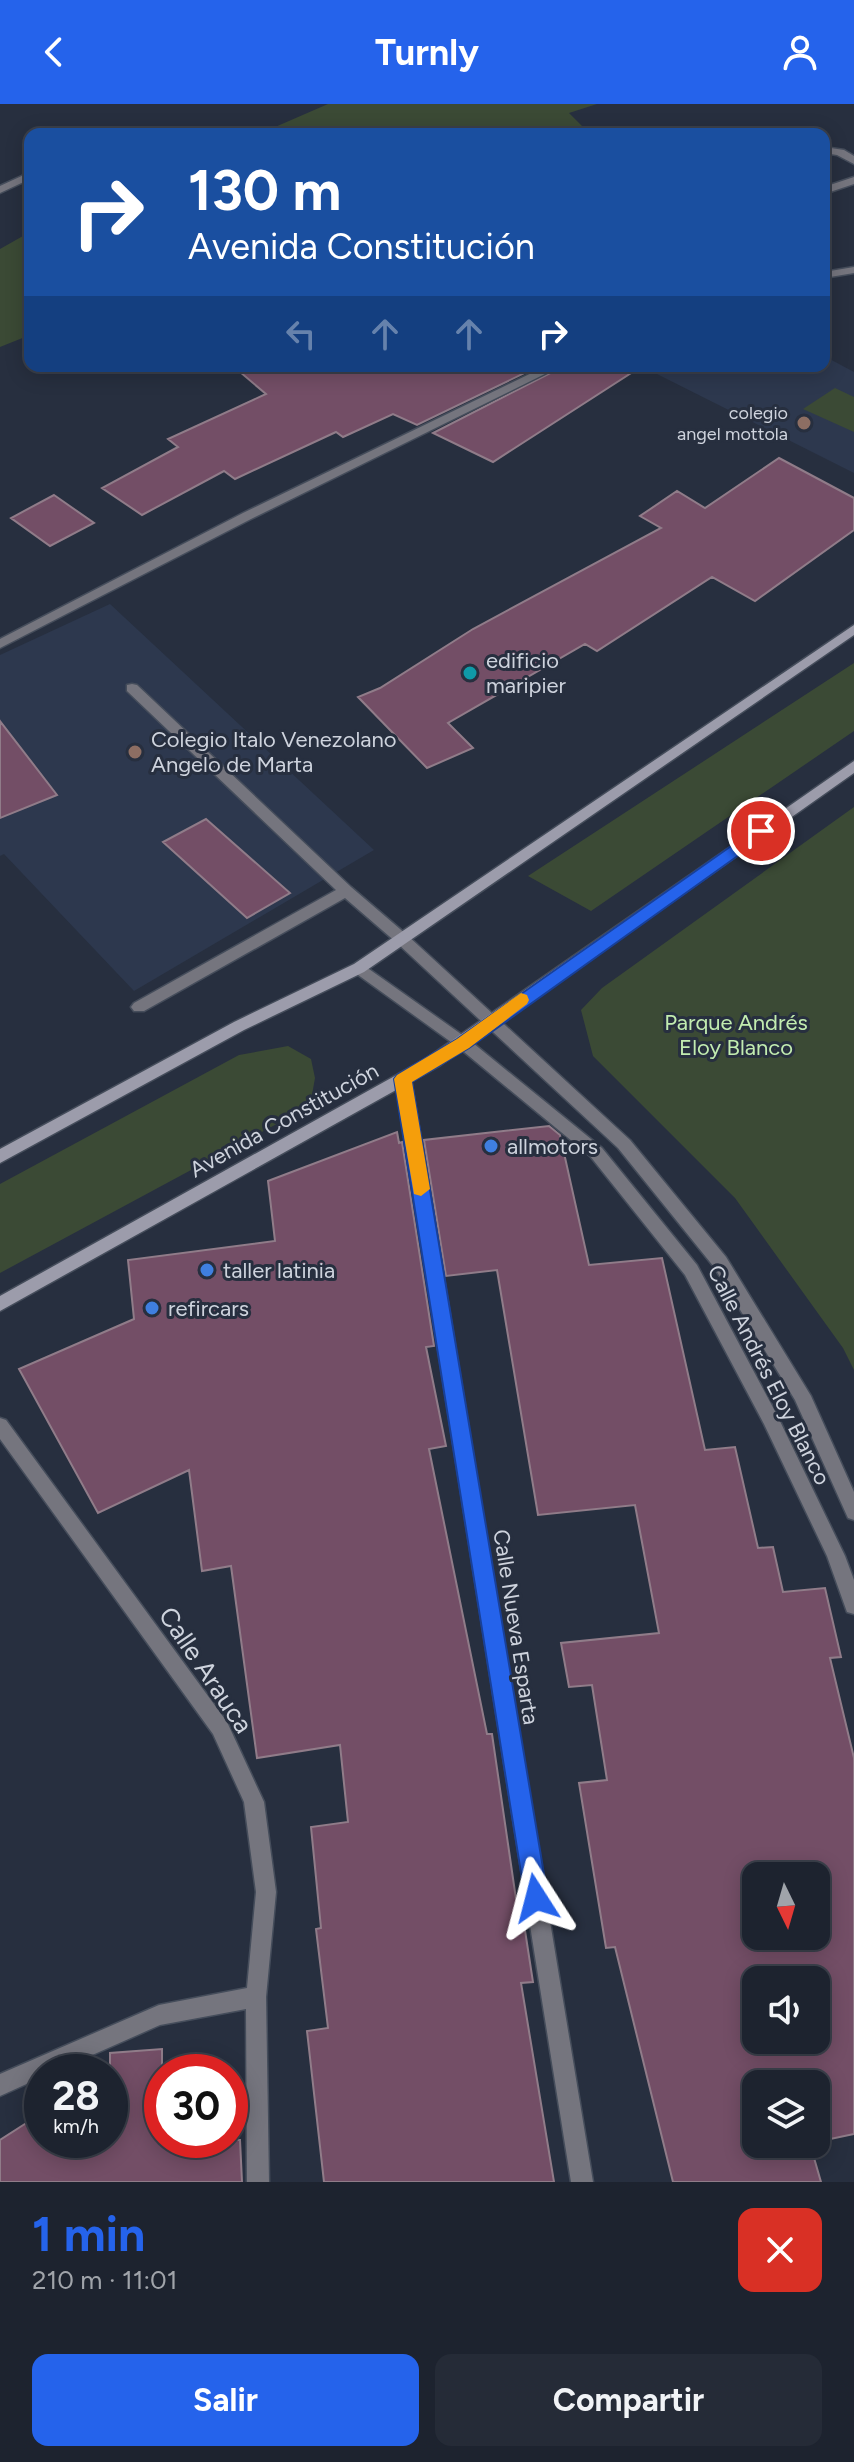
<!DOCTYPE html>
<html lang="es">
<meta charset="utf-8">
<style>
:root{--surface:#1d232f;--page:#252b37;--text:#f1f3f6;--muted:#a0a4aa;--line:#3b404b;--accent:#2563eb}
body{margin:0;font-family:Figtree,sans-serif;background:var(--page);color:var(--text);height:100vh;display:flex;flex-direction:column;font-size:30px;white-space:nowrap}
*{box-sizing:border-box;margin:0}
p{font-size:26px;color:var(--muted)}
.icon{flex:none;width:44px;height:44px;fill:none;stroke:currentColor;stroke-width:2;stroke-linecap:round;stroke-linejoin:round}
.map{position:relative;height:2078px;overflow:hidden}
.drawer{display:flex;flex-direction:column;background:var(--surface);flex:1}
.drawer>*{flex:none}
.banner{position:absolute;left:24px;top:24px;width:806px;height:244px;border-radius:16px;box-shadow:0 4px 20px #0003,0 0 0 2px var(--line);background:#1a4fa0;color:#fff;overflow:hidden}
.needle{width:52px;rotate:175deg}
.tools{position:absolute;left:742px;top:1758px;display:grid;gap:16px}
.tools a{display:grid;place-items:center;width:88px;height:88px;border-radius:16px;background:var(--surface);box-shadow:0 4px 20px #0003,0 0 0 2px var(--line);font-size:40px}
.speed{position:absolute;left:24px;top:1950px;display:flex;gap:16px;font-size:40px;font-weight:700;text-align:center}
.speed>*{display:grid;place-content:center;width:104px;height:104px;border-radius:50%;background:var(--surface);box-shadow:0 4px 20px #0003,0 0 0 2px var(--line);line-height:1}
.speed small{font-size:20px;font-weight:400}
.speed .limit{border:12px solid #d22;background:#fff;color:#111}
.pin{position:absolute;display:grid;place-items:center;width:68px;height:68px;color:#fff;margin:-34px;border:4px solid #fff;border-radius:50%;box-shadow:0 2px 8px #0007}
.me{position:absolute;width:88px;margin:-44px;rotate:351deg;stroke-linejoin:round;filter:drop-shadow(0 0 6px #0008)}
.turn{display:flex;align-items:center;gap:28px;height:168px;padding:0 32px;font-size:36px}
.turn .icon{width:104px;height:104px;stroke-width:2.5}
.turn b{display:block;font-size:56px;line-height:68px}
.lanes{display:flex;align-items:center;height:76px;padding:0 32px;background:#0003;justify-content:center;gap:40px;direction:ltr}
.lanes .off{opacity:.35}
.round{display:grid;place-items:center;flex:none;width:84px;height:84px;border-radius:16px;background:var(--page)}
.headline{display:flex;align-items:center;justify-content:space-between;height:136px;padding:0 32px}
h1{font-size:48px;font-weight:700;line-height:60px;color:var(--accent)}
.cta{display:flex;gap:16px;margin-top:auto;padding:16px 32px}
.cta a{flex:1;height:92px;border-radius:16px;background:var(--accent);color:#fff;font-size:32px;font-weight:700;line-height:92px;text-align:center}
.cta a+a{background:var(--page);color:var(--text)}
header{display:flex;justify-content:space-between;align-items:center;height:104px;padding:0 32px;background:var(--accent);color:#fff;font-size:36px;font-weight:700}
.map>svg:first-child{display:block}
.built{fill:#2d384e}
.green{fill:#3b4a35}
.building{fill:#734e66;stroke:#907c89;stroke-width:2;fill-rule:evenodd}
.lines{fill:none;stroke-linecap:round;stroke-linejoin:round}
.lane-casing{stroke:#454d5b;stroke-width:3}
.street-casing{stroke:#454d5b;stroke-width:3}
.secondary-casing{stroke:#454d5b;stroke-width:3}
.lane{fill:#75757e;fill-rule:evenodd}
.street{fill:#75757e;fill-rule:evenodd}
.secondary{fill:#9c9cab;fill-rule:evenodd}
.route{fill:#2563eb;stroke:#184099;stroke-width:2}
.slow{fill:#f59e0b}
.education-dot{fill:#8d6e63;stroke:#272f3f;stroke-width:3}
.culture-dot{fill:#0f9aa8;stroke:#272f3f;stroke-width:3}
.shop-dot{fill:#3f7fe0;stroke:#272f3f;stroke-width:3}
.labels{text-anchor:middle;dominant-baseline:central;stroke-width:6;stroke-linejoin:round;paint-order:stroke}
.far-poi-label{font-size:18px;fill:#ced3dd;stroke:#272f3f;text-anchor:end}
.poi-label{font-size:22px;fill:#ced3dd;stroke:#272f3f;text-anchor:start}
.park-label{font-size:22px;fill:#c2ecb0;stroke:#272f3f}
.street-label{font-size:22px;fill:#ced3dd;stroke:#272f3f}
.near-street-label{font-size:26px;fill:#ced3dd;stroke:#272f3f}
</style>
<header><svg class="icon" aria-label="back" viewBox="0 0 24 24"><path d="M15 5l-7 7 7 7"/></svg>Turnly<svg class="icon" aria-label="person" viewBox="0 0 24 24"><circle cx="12" cy="8" r="4"/><path d="M4 21q1-7 8-7t8 7"/></svg></header>
<div class="map">
<svg width="854" height="2078" viewBox="0 0 854 2078">
<rect width="100%" height="100%" fill="#272f3f"/>
<path class="built" d="M824,252L854,268V369L641,262H824Z
M110,500L374,746L134,887L4,750L0,752V551Z"/>
<path class="green" d="M328,0H597L569,9L590,30H259Z
M30,128V231L0,243V145Z
M835,284L854,293V328L803,305Z
M854,559V627L591,807L528,772Z
M854,703V1266L843,1244L735,1094L593,952L581,906L602,884Z
M288,942L311,955L315,974L310,1002L0,1169V1080L239,951Z"/>
<path class="building" d="M233,262H539L417,321L393,310L343,333L336,328L235,375L224,367L142,411L102,384L178,343L168,335L266,290Z
M564,262H642L493,358L433,329Z
M779,354L854,394V426L755,497L712,473L597,547L585,540L448,619L473,644L427,664L358,593L380,584L473,525L661,424L640,412L677,387L705,404Z
M54,391L94,419L50,442L11,414Z
M0,617L57,691L0,714Z
M206,715L290,789L247,814L163,738Z
M549,1022L560,1031L589,1161L662,1154L705,1346L735,1343L758,1444L773,1443L783,1488L825,1484L841,1553L830,1554L854,1654V2030L816,2038V1980H756V2040H810L821,2078H673L615,1843L606,1844L579,1679L607,1676L592,1581L569,1583L561,1539L659,1529L635,1401L538,1411L497,1166L446,1172L424,1036ZM756,1772H816V1832H756ZM756,1876H816V1936H756Z
M397,1028L399,1039L402,1038L434,1242L426,1243L446,1342L429,1345L487,1630H492L516,1795L520,1794L533,1878L521,1879L554,2078H324L307,1927L328,1924L316,1825L321,1824L311,1723L348,1718L340,1641L257,1654L231,1462L202,1467L189,1366L98,1409L19,1265L134,1215L128,1156L275,1137L268,1077Z
M162,1945V2036H240L242,2078H0V2036L42,2009V2036H110V1949Z"/>
<g class="lines">
<defs>
<path id="lane" d="M824,43L844,46L854,52V60L837,51L824,49Z
M854,73V80L824,90V83Z
M132,580L137,581L351,783L407,831L409,835L407,839H397L345,794L144,907H134L131,903L134,899L336,786L127,587V581Z"/>
<path id="street" d="M26,70L30,71V75L0,89V82Z
M854,163V169L824,174V168Z
M546,262H561L251,415L0,544V535L243,409Z
M402,830L407,831L630,1036L726,1153L811,1292L854,1388V1416L848,1414L795,1296L714,1163L618,1044L397,839L395,835Z
M359,858L468,935L602,1044L697,1161L777,1311L845,1452L854,1476V1510L847,1508L827,1452L764,1320L685,1171L590,1052L458,943L354,868L351,864Z
M403,969L411,975L593,2078H571L395,975Z
M0,1314L6,1316L227,1618L264,1698L276,1788L266,1893L269,2078H247L246,1905L160,1921L54,1968H42V1973L0,1992V1970L159,1901L247,1884L256,1788L244,1698L213,1630L0,1335Z"/>
<path id="secondary" d="M854,521V531L364,868L244,926L0,1059V1045L234,918L354,860Z
M854,657V669L439,962L0,1207V1192L427,954Z"/>
</defs>
<use href="#lane" class="lane-casing"/>
<use href="#street" class="street-casing"/>
<use href="#secondary" class="secondary-casing"/>
<use href="#lane" class="lane"/>
<use href="#street" class="street"/>
<use href="#secondary" class="secondary"/>
</g>
<path class="route" d="M761,721L767,723V731L469,944L412,978L548,1794L544,1802L536,1806L528,1802L525,1794L394,975L397,971L457,935Z"/>
<path class="slow" d="M521,889L527,891L529,896L527,900L469,944L412,978L430,1085L421,1092L414,1090L394,975L397,971L457,935Z"/>
<g class="education-dot">
<circle cx="804" cy="319" r="8"/>
<circle cx="135" cy="648" r="8"/>
</g>
<circle class="culture-dot" cx="470" cy="569" r="8"/>
<g class="shop-dot">
<circle cx="491" cy="1042" r="8"/>
<circle cx="207" cy="1166" r="8"/>
<circle cx="152" cy="1204" r="8"/>
</g>
<g class="labels">
<g class="far-poi-label">
<text x="788" y="309">colegio<tspan x="788" dy="21">angel mottola</tspan></text>
</g>
<g class="poi-label">
<text x="486" y="556">edificio<tspan x="486" dy="25">maripier</tspan></text>
<text x="151" y="635">Colegio Italo Venezolano<tspan x="151" dy="25">Angelo de Marta</tspan></text>
<text x="507" y="1042">allmotors</text>
<text x="223" y="1166">taller latinia</text>
<text x="168" y="1204">refircars</text>
</g>
<g class="park-label">
<text x="736" y="918">Parque Andrés<tspan x="736" dy="25">Eloy Blanco</tspan></text>
</g>
<g class="street-label">
<text transform="translate(284 1016) rotate(-29)">Avenida Constitución</text>
<text transform="translate(769 1271) rotate(63)">Calle Andrés Eloy Blanco</text>
<text transform="translate(516 1523) rotate(81)">Calle Nueva Esparta</text>
</g>
<g class="near-street-label">
<text transform="translate(206 1566) rotate(56)">Calle Arauca</text>
</g>
</g>
</svg>
<div class="tools">
<a><svg class="needle" viewBox="-14 -14 28 28"><path d="M0-13l5 13h-10z" fill="#e53935"/><path d="M0 13l5-13h-10z" fill="#a0a4aa"/></svg></a>
<a><svg class="icon" aria-label="sound" viewBox="0 0 24 24"><path d="M4 9h4l5-4v14l-5-4H4zM17 9q2 3 0 6"/></svg></a>
<a><svg class="icon" aria-label="layers" viewBox="0 0 24 24"><path d="M12 4l9 5-9 5-9-5zM3 14l9 5 9-5"/></svg></a>
</div>
<div class="speed"><div>28<small>km/h</small></div><div class="limit">30</div></div>
<div class="pin" style="left:761px;top:727px;background:#d93025"><svg class="icon" aria-label="arrive" viewBox="0 0 24 24"><path d="M6 21V4h12l-3 4 3 4H6"/></svg></div>
<svg class="me" style="left:536px;top:1794px" viewBox="-20 -20 40 40"><path d="M0-17L14 15 0 8-14 15z" fill="#2563eb" stroke="#fff" stroke-width="4"/></svg>
<div class="banner">
<div class="turn"><svg class="icon" aria-label="right" viewBox="0 0 24 24"><path d="M7 20v-9h11M14 6l5 5-5 5"/></svg><div><b>130 m</b>Avenida Constitución</div></div>
<div class="lanes"><svg class="icon off" aria-label="left" viewBox="0 0 24 24"><path d="M17 20v-9H6M10 6l-5 5 5 5"/></svg><svg class="icon off" aria-label="ahead" viewBox="0 0 24 24"><path d="M12 20V5M6 11l6-6 6 6"/></svg><svg class="icon off" aria-label="ahead" viewBox="0 0 24 24"><path d="M12 20V5M6 11l6-6 6 6"/></svg><svg class="icon" aria-label="right" viewBox="0 0 24 24"><path d="M7 20v-9h11M14 6l5 5-5 5"/></svg></div>
</div>
</div>
<section class="drawer">
<div class="headline"><div><h1>1 min</h1><p>210 m · 11:01</p></div><a class="round" style="background:#d93025;color:#fff"><svg class="icon" aria-label="close" viewBox="0 0 24 24"><path d="M6 6l12 12M18 6L6 18"/></svg></a></div>
<div class="cta"><a>Salir</a><a>Compartir</a></div>
</section>
